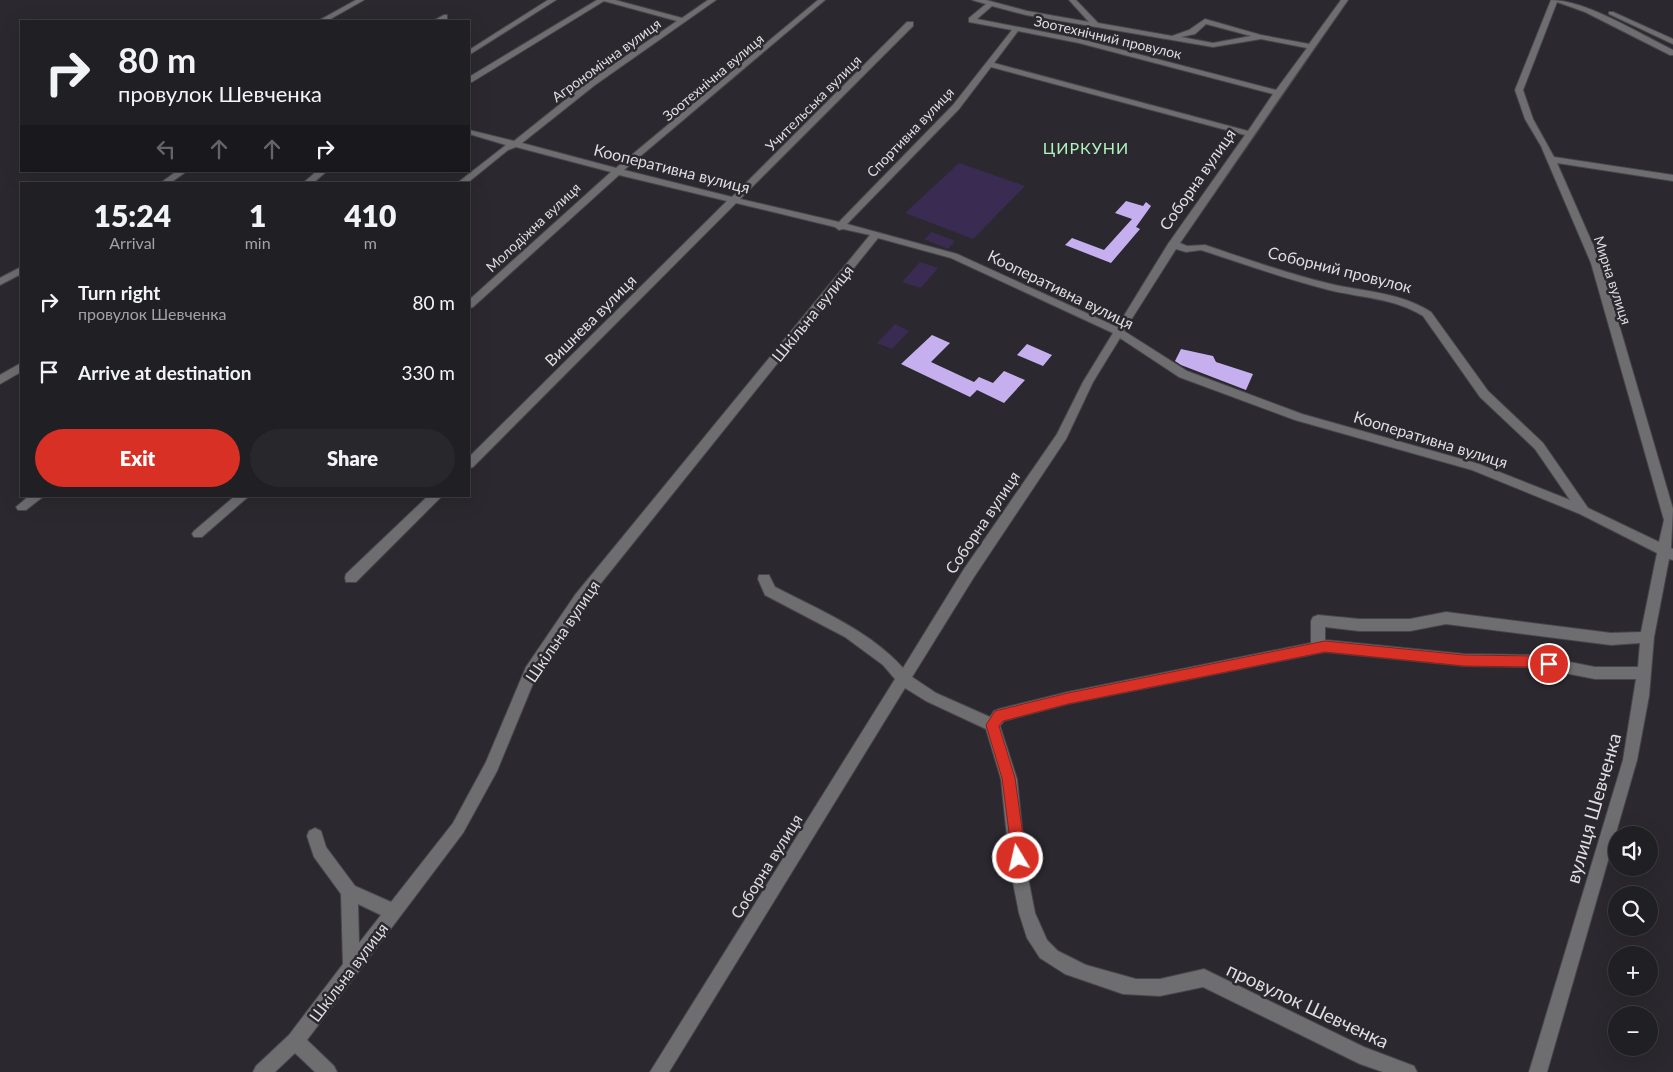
<!DOCTYPE html>
<meta charset="utf-8">
<style>
:root{--surface:#201f23;--page:#28272b;--text:#f1f3f6;--muted:#a2a2a6;--line:#3d3d41;--accent:#d93025}
body{margin:0;font-family:Lato,sans-serif;background:var(--page);color:var(--text);height:100vh;display:flex;flex-direction:column;font-size:19px;white-space:nowrap}
*{box-sizing:border-box;margin:0}
p{font-size:16px;color:var(--muted)}
.icon{flex:none;width:28px;height:28px;fill:none;stroke:currentColor;stroke-width:2;stroke-linecap:round;stroke-linejoin:round}
.map{position:relative;flex:1;overflow:hidden}
.drawer{position:absolute;left:20px;top:182px;width:450px;height:315px;display:flex;flex-direction:column;background:var(--surface);border-radius:0px;box-shadow:0 5px 20px #0002,0 0 0 1px var(--line)}
.drawer>*{flex:none}
.banner{position:absolute;left:20px;top:20px;width:450px;height:152px;border-radius:0px;box-shadow:0 5px 20px #0002,0 0 0 1px var(--line);background:#201f23;color:var(--text);overflow:hidden}
.fabs{position:absolute;left:1608px;top:826px;display:grid;gap:10px}
.fabs a{display:grid;place-items:center;width:50px;height:50px;border-radius:50%;background:var(--surface);box-shadow:0 5px 20px #0002,0 0 0 1px var(--line);font-size:25px}
.pin{position:absolute;display:grid;place-items:center;width:42px;height:42px;color:#fff;margin:-21px;border:2px solid #fff;border-radius:50%;box-shadow:0 1px 5px #0007}
.me{position:absolute;width:55px;margin:-28px;rotate:351deg;stroke-linejoin:round;filter:drop-shadow(0 0 4px #0008)}
.turn{display:flex;align-items:center;gap:18px;height:105px;padding:0 15px;font-size:22px}
.turn .icon{width:65px;height:65px;stroke-width:2.5}
.turn b{display:block;font-size:35px;line-height:42px}
.lanes{display:flex;align-items:center;height:48px;padding:0 15px;background:#0003;justify-content:center;gap:25px;direction:ltr}
.lanes .off{opacity:.35}
.eta{display:flex;justify-content:space-evenly;align-items:center;height:85px;text-align:center}
.eta b{font-size:30px;font-weight:800;line-height:35px}
.primary-button{display:flex;gap:10px;margin-top:auto;padding:10px 15px}
.primary-button a{flex:1;height:58px;border-radius:30px;background:var(--accent);color:#fff;font-size:20px;font-weight:800;line-height:58px;text-align:center}
.primary-button a+a{background:var(--page);color:var(--text)}
ul{padding:0;list-style:none}
li{display:flex;align-items:center;gap:15px;height:70px;padding:0 15px}
li div{flex:1}
li b{display:block;font-size:19px}
li em{font-style:normal}
.map>svg:first-child{display:block}
.green{fill:#3a2b52}
.building{fill:#c6afef}
.lines{fill:none;stroke-linecap:round;stroke-linejoin:round}
.minor-casing{stroke:#48464b;stroke-width:2}
.minor{fill:#6e6d70;fill-rule:evenodd}
.route{fill:#d93025;stroke:#8d1f18}
.labels{text-anchor:middle;dominant-baseline:central;stroke-width:5;stroke-linejoin:round;paint-order:stroke}
.far-street-label{font-size:14px;fill:#dedde1;stroke:#2b292f}
.far-quarter-label{font-size:16px;letter-spacing:1px;fill:#aef2bc;stroke:#2b292f}
.street-label{font-size:16px;fill:#dedde1;stroke:#2b292f}
.near-street-label{font-size:19px;fill:#dedde1;stroke:#2b292f}
</style>
<div class="map">
<svg width="1673" height="1072" viewBox="0 0 1673 1072">
<rect width="100%" height="100%" fill="#2b292f"/>
<path class="green" d="M959,163L1025,186L973,239L905,213Z
M932,232L955,241L948,249L924,239Z
M920,262L938,268L921,288L902,282Z
M895,324L909,331L892,349L877,343Z"/>
<path class="building" d="M1126,201L1143,206L1146,202L1151,206L1136,227L1140,229L1111,263L1065,245L1072,238L1104,250L1132,219L1115,213Z
M932,335L950,343L931,362L974,382L979,377L993,383L1004,371L1025,380L1004,403L977,390L970,397L901,364Z
M1027,344L1052,355L1043,366L1017,355Z
M1181,349L1213,356L1216,362L1253,374L1246,390L1181,365L1175,361Z"/>
<g class="lines">
<defs>
<path id="minor" d="M356,0H364L327,21H318Z
M548,0H556L469,55V50Z
M597,0H615L682,18L708,0H716L595,85L522,143L616,168L818,0H825L624,170L732,197L907,22H913V26L740,199L839,222L953,105L1012,30L969,22V18L986,4L972,0H986L1027,11L1089,22L1069,0H1076L1098,23L1172,36L1189,30L1205,19L1261,35L1309,44L1341,0H1348C1292,80 1236,161 1180,243L1187,246L1205,245C1247,259 1288,274 1331,284C1365,292 1400,292 1431,312L1488,391L1543,443L1588,508L1659,542L1664,520L1591,263L1541,146L1525,119L1515,90L1551,0C1586,0 1640,34 1673,50V55H1670L1585,12L1557,2L1523,90L1533,119L1554,157L1673,175V181L1557,163L1601,263L1673,509L1671,548L1673,549V560L1669,559L1654,637L1649,696L1637,760L1547,1072H1529L1623,760L1636,679H1595L1534,667L1464,666L1325,652L1068,704L1004,721L1000,726L1017,779L1026,867L1035,913L1047,940L1058,951L1086,965L1136,979H1160L1204,969L1364,1047L1414,1066L1417,1072H1383L1360,1064L1203,987L1160,996L1123,994L1065,974L1040,958L1027,938L1019,913L1010,867L1001,779L986,729L926,701L905,688L669,1072H650L895,679L883,665L845,637L765,595L758,579L759,575H769L775,587C819,610 869,630 903,668L964,569L1057,434L1083,382L1113,333L951,258L878,238L585,603L537,674L497,771L463,833L307,1040L334,1066L337,1072H315L295,1053L275,1072H253L256,1066L289,1035L343,964L341,894L314,857L307,836L309,831L315,828L321,831L326,847L355,886L391,902L453,823L486,762L526,667L575,595L870,235L843,229L839,230L835,227L736,203L473,467L469,468V457L727,201L619,175L473,307L469,308V300L611,172L516,147L508,150L466,184H456L506,145L469,134V130L514,141L589,81L677,21L604,1L472,82H469V77ZM992,6L1026,15L1213,47L1261,39L1307,48L1276,90L1080,39L977,19ZM1206,24L1251,36L1213,43L1181,37L1195,34ZM1018,31L1079,43L1273,94L1248,131L994,63ZM991,67L1245,135L1168,244L1117,327L957,254L847,224L959,109ZM1176,249L1186,252L1201,250C1244,264 1286,279 1329,290C1362,298 1394,298 1423,316L1480,397L1535,449L1570,500L1479,464L1302,414L1187,371L1124,331ZM1120,338L1179,377L1295,420L1472,470L1580,514L1657,553L1641,632L1611,633L1446,612L1410,619H1359L1318,615L1313,617L1311,621V643L1068,692L999,709L994,711L990,717L936,693L912,677L974,577L1066,439L1093,382ZM1446,624L1611,645L1640,643L1638,667H1595L1534,655L1464,654L1325,640V627L1359,631H1410ZM358,904L381,915L359,943Z
M1609,12H1613L1673,39V44L1609,14Z
M444,15H447V19L442,21H433Z
M177,171H187L169,184H159Z
M317,171H327L312,184H302Z
M21,267V274L0,285V278Z
M21,363V372L0,384V375Z
M29,496H44L26,510H18L16,507Z
M235,496H249L202,537H194L192,534L194,531Z
M428,496H442L356,582H346L345,578L346,574Z"/>
</defs>
<use href="#minor" class="minor-casing"/>
<use href="#minor" class="minor"/>
</g>
<path class="route" d="M1325,641L1464,655L1534,656L1553,660L1555,664L1549,670L1534,667L1464,666L1325,652L1068,704L1003,721L999,726L1015,778L1026,858L1024,863L1018,865L1013,863L1002,778L986,725L995,711L1068,693Z"/>
<g class="labels">
<g class="far-street-label">
<text transform="translate(1108 37) rotate(13)">Зоотехнічний провулок</text>
<text transform="translate(606 60) rotate(-36)">Агрономічна вулиця</text>
<text transform="translate(713 77) rotate(-40)">Зоотехнічна вулиця</text>
<text transform="translate(813 103) rotate(-45)">Учительська вулиця</text>
<text transform="translate(910 132) rotate(-46)">Спортивна вулиця</text>
<text transform="translate(533 227) rotate(-43)">Молодіжна вулиця</text>
<text transform="translate(1613 280) rotate(72)">Мирна вулиця</text>
</g>
<g class="far-quarter-label">
<text x="1086" y="147">ЦИРКУНИ</text>
</g>
<g class="street-label">
<text transform="translate(672 168) rotate(14)">Кооперативна вулиця</text>
<text transform="translate(1197 179) rotate(-55)">Соборна вулиця</text>
<text transform="translate(1340 269) rotate(14)">Соборний провулок</text>
<text transform="translate(1061 289) rotate(26)">Кооперативна вулиця</text>
<text transform="translate(812 313) rotate(-51)">Шкільна вулиця</text>
<text transform="translate(590 320) rotate(-45)">Вишнева вулиця</text>
<text transform="translate(1431 439) rotate(17)">Кооперативна вулиця</text>
<text transform="translate(982 522) rotate(-56)">Соборна вулиця</text>
<text transform="translate(562 631) rotate(-56)">Шкільна вулиця</text>
<text transform="translate(766 866) rotate(-58)">Соборна вулиця</text>
<text transform="translate(348 972) rotate(-53)">Шкільна вулиця</text>
</g>
<g class="near-street-label">
<text transform="translate(1593 808) rotate(-74)">вулиця Шевченка</text>
<text transform="translate(1308 1005) rotate(25)">провулок Шевченка</text>
</g>
</g>
</svg>
<div class="fabs">
<a><svg class="icon" aria-label="sound" viewBox="0 0 24 24"><path d="M4 9h4l5-4v14l-5-4H4zM17 9q2 3 0 6"/></svg></a>
<a><svg class="icon" aria-label="search" viewBox="0 0 24 24"><circle cx="10" cy="10" r="6"/><path d="M15 15l6 6"/></svg></a>
<a>+</a>
<a>−</a>
</div>
<div class="pin" style="left:1549px;top:664px;background:#d93025"><svg class="icon" aria-label="arrive" viewBox="0 0 24 24"><path d="M6 21V4h12l-3 4 3 4H6"/></svg></div>
<svg class="me" style="left:1018px;top:858px" viewBox="-20 -20 40 40"><circle r="17" fill="#d93025" stroke="#fff" stroke-width="3"/><path d="M0-11L8 9 0 5-8 9z" fill="#fff"/></svg>
<div class="banner">
<div class="turn"><svg class="icon" aria-label="right" viewBox="0 0 24 24"><path d="M7 20v-9h11M14 6l5 5-5 5"/></svg><div><b>80 m</b>провулок Шевченка</div></div>
<div class="lanes"><svg class="icon off" aria-label="left" viewBox="0 0 24 24"><path d="M17 20v-9H6M10 6l-5 5 5 5"/></svg><svg class="icon off" aria-label="ahead" viewBox="0 0 24 24"><path d="M12 20V5M6 11l6-6 6 6"/></svg><svg class="icon off" aria-label="ahead" viewBox="0 0 24 24"><path d="M12 20V5M6 11l6-6 6 6"/></svg><svg class="icon" aria-label="right" viewBox="0 0 24 24"><path d="M7 20v-9h11M14 6l5 5-5 5"/></svg></div>
</div>
<section class="drawer">
<div class="eta">
<div><b>15:24</b><p>Arrival</p></div>
<div><b>1</b><p>min</p></div>
<div><b>410</b><p>m</p></div>
</div>
<ul>
<li><svg class="icon" aria-label="right" viewBox="0 0 24 24"><path d="M7 20v-9h11M14 6l5 5-5 5"/></svg><div><b>Turn right</b><p>провулок Шевченка</p></div><em>80 m</em></li>
<li><svg class="icon" aria-label="arrive" viewBox="0 0 24 24"><path d="M6 21V4h12l-3 4 3 4H6"/></svg><div><b>Arrive at destination</b></div><em>330 m</em></li>
</ul>
<div class="primary-button"><a>Exit</a><a>Share</a></div>
</section>
</div>
